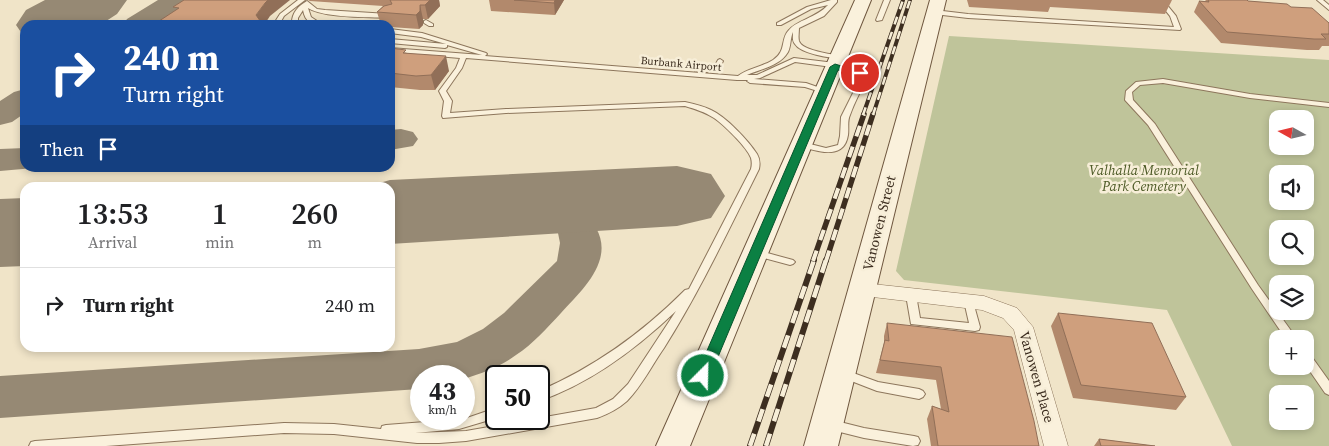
<!DOCTYPE html>
<meta charset="utf-8">
<style>
:root{--surface:#fff;--page:#f2f2f2;--text:#202124;--muted:#757577;--line:#e0e0e0}
body{margin:0;font-family:"Source Serif 4",serif;background:var(--page);color:var(--text);height:100vh;display:flex;flex-direction:column;font-size:19px;white-space:nowrap}
*{box-sizing:border-box;margin:0}
p{font-size:16px;color:var(--muted)}
.icon{flex:none;width:28px;height:28px;fill:none;stroke:currentColor;stroke-width:2;stroke-linecap:round;stroke-linejoin:round}
.map{position:relative;flex:1;overflow:hidden}
.drawer{position:absolute;left:20px;top:182px;width:375px;height:170px;display:flex;flex-direction:column;background:var(--surface);border-radius:15px;box-shadow:0 2px 8px #0003}
.drawer>*{flex:none}
.top-card{position:absolute;left:20px;top:20px;width:375px;height:152px;border-radius:15px;box-shadow:0 2px 8px #0003;background:#1a4fa0;color:#fff;overflow:hidden}
.needle{width:32px;rotate:278deg}
.controls{position:absolute;left:1269px;top:110px;display:grid;gap:10px}
.controls a{display:grid;place-items:center;width:45px;height:45px;border-radius:10px;background:var(--surface);box-shadow:0 2px 8px #0003;font-size:25px}
.speed{position:absolute;left:410px;top:365px;display:flex;gap:10px;font-size:25px;font-weight:700;text-align:center}
.speed>*{display:grid;place-content:center;width:65px;height:65px;border-radius:50%;background:var(--surface);box-shadow:0 2px 8px #0003;line-height:1}
.speed small{font-size:12px;font-weight:400}
.speed .limit{border:2px solid #111;border-radius:8px;background:#fff;color:#111}
.pin{position:absolute;display:grid;place-items:center;width:42px;height:42px;color:#fff;margin:-21px;border:2px solid #fff;border-radius:50%;box-shadow:0 1px 5px #0007}
.me{position:absolute;width:55px;margin:-28px;rotate:23deg;stroke-linejoin:round;filter:drop-shadow(0 0 4px #0008)}
.turn{display:flex;align-items:center;gap:18px;height:105px;padding:0 20px;font-size:22px}
.turn .icon{width:65px;height:65px;stroke-width:2.5}
.turn b{display:block;font-size:35px;line-height:42px}
.then{display:flex;align-items:center;height:48px;padding:0 20px;background:#0003;gap:10px;font-size:19px}
.eta{display:flex;justify-content:space-evenly;align-items:center;height:85px;text-align:center}
.eta b{font-size:30px;font-weight:600;line-height:35px}
ul{padding:0;list-style:none}
li{display:flex;align-items:center;gap:15px;height:75px;padding:0 20px;border-top:1px solid var(--line)}
li div{flex:1}
li b{display:block;font-size:19px}
li em{font-style:normal}
.map>svg:first-child{display:block}
.cemetery{fill:#bfc49a;fill-rule:evenodd}
.lines{fill:none;stroke-linecap:round;stroke-linejoin:round}
.taxiway{fill:#968974;fill-rule:evenodd}
.runway{fill:#968974;fill-rule:evenodd}
.lane-casing{stroke:#8d765c;stroke-width:2}
.street-casing{stroke:#8d765c;stroke-width:1}
.secondary-casing{stroke:#6f573f;stroke-width:2}
.lane{fill:#faf1dc;fill-rule:evenodd}
.street{fill:#faf1dc;fill-rule:evenodd}
.secondary{fill:#faf1dc;fill-rule:evenodd}
.rail-far2-casing{stroke:#3d2e20;stroke-width:4}
.rail-far1-casing{stroke:#3d2e20;stroke-width:5.5}
.rail-casing{stroke:#3d2e20;stroke-width:6}
.rail-far2{stroke:#f7eed8;stroke-width:2.5;stroke-dasharray:8;stroke-linecap:butt}
.rail-far1{stroke:#f7eed8;stroke-width:4;stroke-dasharray:11;stroke-linecap:butt}
.rail{stroke:#f7eed8;stroke-width:4.5;stroke-dasharray:13;stroke-linecap:butt}
.wall{fill:#b2896c}
.shaded-wall{fill:#916f58}
.building{fill:#cf9f7d;stroke:#916f58}
.route{fill:#0b8043;stroke:#07532c}
.labels{text-anchor:middle;dominant-baseline:central;stroke-width:5;stroke-linejoin:round;paint-order:stroke}
.far-street-label{font-size:11px;fill:#3d2e20;stroke:#f7eed8}
.park-label{font-size:14px;font-style:italic;fill:#4d5a26;stroke:#f7eed8}
.street-label{font-size:14px;fill:#3d2e20;stroke:#f7eed8}
</style>
<div class="map">
<svg width="1329" height="446" viewBox="0 0 1329 446">
<rect width="100%" height="100%" fill="#f0e4c8"/>
<path class="cemetery" d="M949,36L1329,60V446H1232L1167,310L904,280L896,271ZM1278,119H1305V146H1278ZM1278,174H1305V201H1278ZM1278,229H1305V256H1278ZM1278,284H1305V311H1278ZM1278,339H1305V366H1278ZM1278,394H1305V421H1278Z"/>
<g class="lines">
<path class="taxiway" d="M158,0H189L185,6L156,25H123L127,19Z
M25,89V113L12,122L0,125V101L14,92Z
M401,129L413,132L418,139L413,146L390,150V130Z
M25,148V168H34L0,171V149Z
M523,192C542,196 565,198 581,210C588,215 591,221 596,228C615,261 581,291 561,313C547,328 533,344 516,355C500,367 482,373 464,379V376H421V388L419,389L0,418V376L419,349L457,342L483,329L504,313L557,261L560,243L558,233L542,222L509,213L504,204L509,195Z"/>
<path class="runway" d="M45,0H127L117,14L100,25H25V38L16,25L26,10Z
M677,166L711,174L725,196L711,218L677,226L390,244V188H362L390,180Z
M25,198V266L0,267V199Z"/>
<defs>
<path id="lane" d="M298,0H305L284,16L279,25H273L280,14Z
M831,0H837V2L824,16L799,28C799,32 798,37 799,41C802,51 832,54 841,56V58C831,59 800,53 795,44C792,41 793,37 793,32C790,39 791,46 788,52C780,66 761,69 747,75H757L794,58L835,63C844,69 863,65 866,79C861,91 854,103 850,115C847,121 849,128 848,135C844,161 817,151 799,146L798,144L802,142L826,148L838,145L840,136L841,117L860,79C856,70 842,70 833,68L832,67L795,62L760,78L754,79L806,83L826,90L827,91L824,93L805,87L750,83L747,81L748,80H737L466,58L462,68L446,91L452,101L450,113L506,109L685,102C694,104 703,106 711,110C726,117 748,140 757,154C760,159 760,164 759,169C729,229 700,291 664,348C652,365 642,386 627,401C618,409 608,414 597,418L466,441L439,443H417L334,434L284,433L106,446H29L31,442L35,441L284,423L334,424L381,429L382,426L386,425L464,419L496,408V418L459,429L415,433L466,431L596,408L613,399L628,384L676,311C636,349 591,383 539,401V391C595,367 642,333 685,290L689,289L751,169C752,165 752,162 751,158C747,147 723,124 714,118C705,112 695,109 685,106L506,113L443,118L442,116L444,101L439,91L456,68L460,58L390,52V48L482,55L447,45V47L445,48L390,43V39L446,44L421,37L390,33V29L422,33L486,53L487,54L485,56L738,76C748,68 762,67 773,60C787,51 780,39 789,30C797,20 816,18 828,5L811,9L781,25H777V23L807,7Z
M884,0H890L882,20L877,21L876,20Z
M1157,0H1163L1176,16L1181,29L1180,30L968,18L934,14L931,12L934,10L968,14L1174,27L1170,16Z
M1317,0H1323L1329,5V10Z
M307,1L317,9L325,10L388,14L391,16L388,18C369,17 323,18 308,8L311,17L323,25C312,25 305,22 303,10L298,18V25H292C291,14 298,6 307,1Z
M426,20L433,24V26H429L424,23V21Z
M720,59L723,61L719,69C711,72 699,74 692,69C698,65 707,69 714,67L718,60Z
M1163,79L1250,94L1329,103V107L1250,98L1163,83L1140,85L1132,92L1133,100L1155,124L1258,285L1297,339H1286L1252,289L1148,125L1125,100L1126,91L1136,82Z
M756,250L793,260L795,262L793,264L790,265L753,255L751,253Z
M911,291L914,292L916,295L920,318L969,323L964,301L966,298H972L980,327L979,330L975,331L911,324L906,295L908,292Z
M1305,352L1309,353L1329,381V395L1325,393L1305,364Z
M845,370L878,382L919,389L923,391L925,394L923,397L919,399L877,391L841,377L840,374L841,371Z
M832,420L864,428L914,436L918,437L920,441L918,445L913,446L864,438L828,429L826,425L828,421Z"/>
<path id="street" d="M863,283L984,296L1017,308L1033,327L1068,446H1044L1014,330L1003,318L982,310L856,295L853,290L856,285Z"/>
<path id="secondary" d="M855,0H871L690,446H656Z
M930,0H946L838,446H804Z"/>
</defs>
<use href="#lane" class="lane-casing"/>
<use href="#street" class="street-casing"/>
<use href="#secondary" class="secondary-casing"/>
<use href="#lane" class="lane"/>
<use href="#street" class="street"/>
<use href="#secondary" class="secondary"/>
<defs>
<path id="rail-far2" d="M863,115L903,0
M873,115L910,0"/>
<path id="rail-far1" d="M813,261L864,114
M826,261L873,114"/>
<path id="rail" d="M750,446L814,260
M766,446L826,260"/>
</defs>
<use href="#rail-far2" class="rail-far2-casing"/>
<use href="#rail-far1" class="rail-far1-casing"/>
<use href="#rail" class="rail-casing"/>
<use href="#rail-far2" class="rail-far2"/>
<use href="#rail-far1" class="rail-far1"/>
<use href="#rail" class="rail"/>
</g>
<path class="wall" d="M308,0H439L440,6L428,19H423V25L419,29L390,27V25H381L377,12L383,6L310,1Z
M489,0H564L555,15L491,11Z
M967,0H1172L1165,14L1050,7L1048,12L969,7Z
M1206,0H1247L1248,1L1291,7L1329,23V46H1322L1319,50H1307L1221,43L1194,12L1199,1H1205Z
M390,48L407,53L449,71L435,90H420L390,87Z
M1058,313L1186,397L1176,410L1073,398L1051,326Z
M887,323L1039,446H931L927,419L932,406L941,409L936,380L876,373L884,343V336Z
M1099,439L1155,446H1094Z"/>
<path class="shaded-wall" d="M268,0H290L270,16L264,25H260L256,15L265,3Z
M430,0H439L440,6L428,19L425,5Z
M555,0H564L555,15L554,3Z
M420,5L423,19V25L419,29L416,15Z
M446,56L449,71L435,90L431,75Z"/>
<path class="building" d="M184,0H268L265,3L256,15L263,25H153L179,8L173,7Z
M390,0H430L425,5H420V11L416,15L377,12L384,6L392,4Z
M514,0H555L554,3Z
M1208,0H1247L1248,1L1287,4L1291,7L1312,8L1329,23V34H1321L1326,39H1314L1227,32L1199,1L1209,2Z
M390,48L406,50L403,53L446,56L431,75L416,76L390,73Z
M1058,313L1152,323L1186,397L1081,385Z
M887,323L1012,337L1034,421L1039,446H938L932,406L949,412L941,367L880,360L885,340L889,341Z
M1099,439L1155,446H1101Z"/>
<path class="route" d="M835,64L864,73L860,75L838,70L710,376L708,380L703,382L698,380L696,376L830,67Z"/>
<g class="labels">
<g class="far-street-label">
<text transform="translate(681 64) rotate(5)">Burbank Airport</text>
</g>
<g class="park-label">
<text x="1144" y="170">Valhalla Memorial<tspan x="1144" dy="16">Park Cemetery</tspan></text>
</g>
<g class="street-label">
<text transform="translate(879 223) rotate(-76)">Vanowen Street</text>
<text transform="translate(1037 377) rotate(74)">Vanowen Place</text>
</g>
</g>
</svg>
<div class="controls">
<a><svg class="needle" viewBox="-14 -14 28 28"><path d="M0-13l5 13h-10z" fill="#e53935"/><path d="M0 13l5-13h-10z" fill="#757577"/></svg></a>
<a><svg class="icon" aria-label="sound" viewBox="0 0 24 24"><path d="M4 9h4l5-4v14l-5-4H4zM17 9q2 3 0 6"/></svg></a>
<a><svg class="icon" aria-label="search" viewBox="0 0 24 24"><circle cx="10" cy="10" r="6"/><path d="M15 15l6 6"/></svg></a>
<a><svg class="icon" aria-label="layers" viewBox="0 0 24 24"><path d="M12 4l9 5-9 5-9-5zM3 14l9 5 9-5"/></svg></a>
<a>+</a>
<a>−</a>
</div>
<div class="speed"><div>43<small>km/h</small></div><div class="limit">50</div></div>
<div class="pin" style="left:860px;top:73px;background:#d93025"><svg class="icon" aria-label="arrive" viewBox="0 0 24 24"><path d="M6 21V4h12l-3 4 3 4H6"/></svg></div>
<svg class="me" style="left:703px;top:376px" viewBox="-20 -20 40 40"><circle r="17" fill="#0b8043" stroke="#fff" stroke-width="3"/><path d="M0-11L8 9 0 5-8 9z" fill="#fff"/></svg>
<div class="top-card">
<div class="turn"><svg class="icon" aria-label="right" viewBox="0 0 24 24"><path d="M7 20v-9h11M14 6l5 5-5 5"/></svg><div><b>240 m</b>Turn right</div></div>
<div class="then">Then<svg class="icon" aria-label="arrive" viewBox="0 0 24 24"><path d="M6 21V4h12l-3 4 3 4H6"/></svg></div>
</div>
<section class="drawer">
<div class="eta">
<div><b>13:53</b><p>Arrival</p></div>
<div><b>1</b><p>min</p></div>
<div><b>260</b><p>m</p></div>
</div>
<ul>
<li><svg class="icon" aria-label="right" viewBox="0 0 24 24"><path d="M7 20v-9h11M14 6l5 5-5 5"/></svg><div><b>Turn right</b></div><em>240 m</em></li>
</ul>
</section>
</div>
